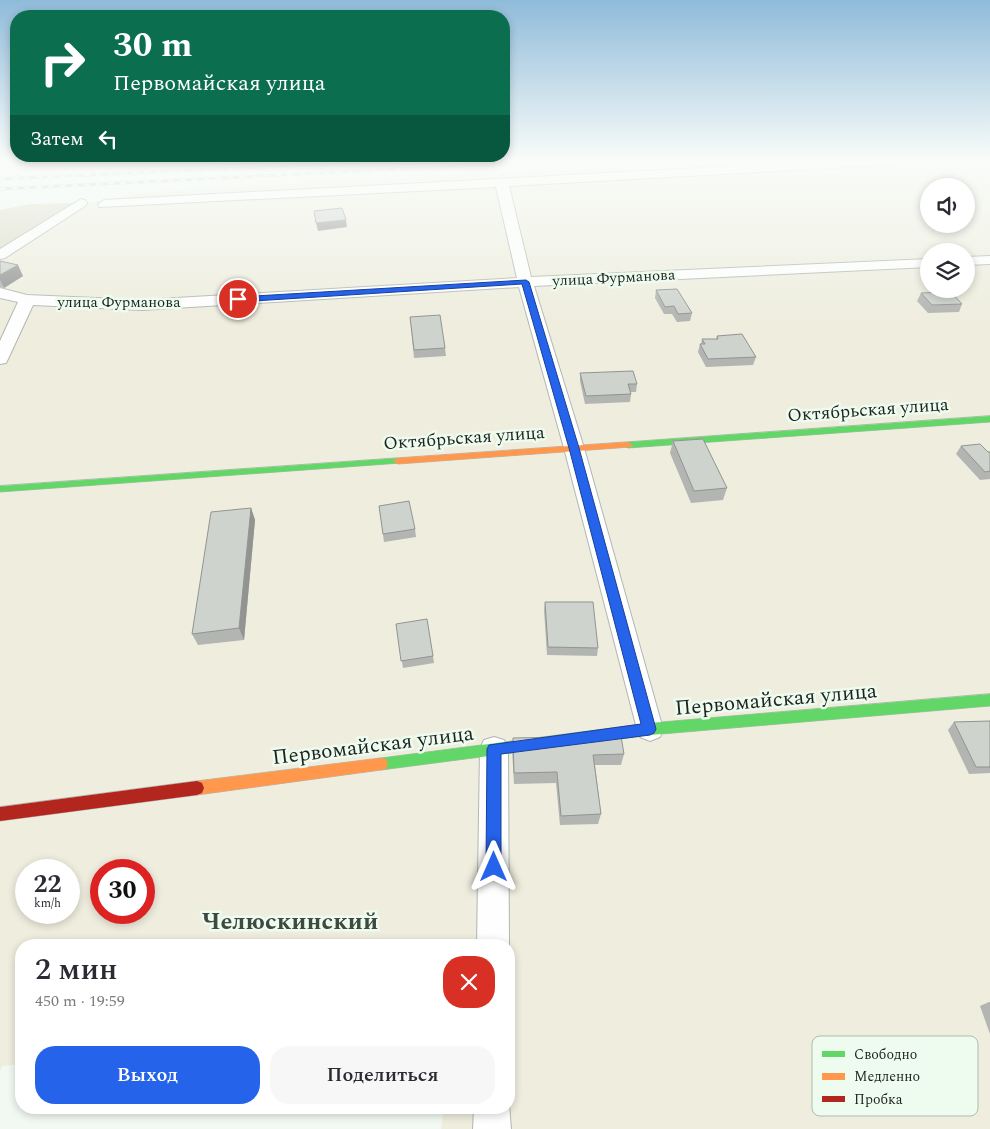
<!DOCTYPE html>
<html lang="ru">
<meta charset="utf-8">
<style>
:root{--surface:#fff;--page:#f7f7f7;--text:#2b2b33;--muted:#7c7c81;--accent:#2563eb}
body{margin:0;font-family:Spectral,serif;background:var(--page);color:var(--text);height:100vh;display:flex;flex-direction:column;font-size:19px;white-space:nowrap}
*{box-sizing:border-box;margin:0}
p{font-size:16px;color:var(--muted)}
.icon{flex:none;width:28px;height:28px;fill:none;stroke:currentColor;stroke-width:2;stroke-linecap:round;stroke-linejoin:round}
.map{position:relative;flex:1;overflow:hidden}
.sheet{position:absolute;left:15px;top:939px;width:500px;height:175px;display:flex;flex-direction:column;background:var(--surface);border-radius:20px;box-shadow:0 2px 8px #0003}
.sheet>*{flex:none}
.banner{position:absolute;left:10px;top:10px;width:500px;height:152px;border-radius:20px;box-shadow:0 2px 8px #0003;background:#0b6e4f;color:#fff;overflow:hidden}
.tools{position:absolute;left:920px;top:178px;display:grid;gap:10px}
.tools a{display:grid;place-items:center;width:55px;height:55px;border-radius:50%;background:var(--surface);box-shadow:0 2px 8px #0003;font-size:25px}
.speed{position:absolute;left:15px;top:859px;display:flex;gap:10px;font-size:25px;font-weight:700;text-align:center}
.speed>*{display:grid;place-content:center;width:65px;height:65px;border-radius:50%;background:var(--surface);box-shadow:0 2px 8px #0003;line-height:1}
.speed small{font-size:12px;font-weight:400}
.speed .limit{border:8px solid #d22;background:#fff;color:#111}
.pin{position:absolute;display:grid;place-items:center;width:42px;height:42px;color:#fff;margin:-21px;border:2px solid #fff;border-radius:50%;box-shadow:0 1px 5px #0007}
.me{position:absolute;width:55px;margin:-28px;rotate:0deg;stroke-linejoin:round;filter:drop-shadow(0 0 4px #0008)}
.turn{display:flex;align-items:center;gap:18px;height:105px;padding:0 20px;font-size:22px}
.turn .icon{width:65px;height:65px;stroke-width:2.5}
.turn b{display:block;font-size:35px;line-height:42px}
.then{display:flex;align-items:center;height:48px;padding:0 20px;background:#0003;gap:10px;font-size:19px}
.round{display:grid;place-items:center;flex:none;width:52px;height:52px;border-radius:20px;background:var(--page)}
.overview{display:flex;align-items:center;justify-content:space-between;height:85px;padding:0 20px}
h1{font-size:30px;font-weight:600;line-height:38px}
.primary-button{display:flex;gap:10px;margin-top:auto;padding:10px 20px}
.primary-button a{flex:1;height:58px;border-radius:20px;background:var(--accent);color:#fff;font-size:20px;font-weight:600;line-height:58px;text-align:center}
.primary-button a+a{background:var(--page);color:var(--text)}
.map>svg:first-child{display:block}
.green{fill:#eeedde;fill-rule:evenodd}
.forest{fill:#dddbc8}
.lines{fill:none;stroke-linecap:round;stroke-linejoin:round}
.street-casing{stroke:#b2b7b2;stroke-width:2}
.fast-casing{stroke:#b2b7b2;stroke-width:1}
.slow-casing{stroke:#b2b7b2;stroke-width:1}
.jam-casing{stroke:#b2b7b2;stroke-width:1}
.street{fill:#fdfefd;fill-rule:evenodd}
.fast{fill:#63d668;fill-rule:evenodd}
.slow{fill:#ff974d;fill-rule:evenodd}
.jam{fill:#b3261e;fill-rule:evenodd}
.rail-casing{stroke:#c1c2c1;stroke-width:3}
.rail{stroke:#eefcf0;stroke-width:2;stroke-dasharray:6;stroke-linecap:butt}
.wall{fill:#b2b5b1}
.shaded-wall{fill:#919490}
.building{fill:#cfd3ce;stroke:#919490}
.route{fill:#2563eb;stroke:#184099}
.labels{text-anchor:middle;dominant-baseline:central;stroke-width:5;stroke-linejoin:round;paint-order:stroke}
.far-street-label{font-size:15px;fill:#1e231f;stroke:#eefcf0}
.street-label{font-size:18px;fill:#1e231f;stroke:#eefcf0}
.near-street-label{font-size:21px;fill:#1e231f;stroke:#eefcf0}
.near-quarter-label{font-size:24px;font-weight:bold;fill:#3e4940;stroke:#eefcf0}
.key{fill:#eefcf0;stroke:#b0bbb1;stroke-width:1}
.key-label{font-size:14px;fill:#1e231f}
</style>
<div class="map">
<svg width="990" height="1129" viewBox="0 0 990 1129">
<rect width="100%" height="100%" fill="#f2f8f2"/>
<path class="green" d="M716,161H990V1129H441L444,1108H509V945H21V1064L2,1066L0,1071V259L87,203L157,191ZM929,186H966V224H929ZM929,251H966V289H929ZM26,870H69V912H26ZM101,870H144V912H101Z"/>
<path class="forest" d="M73,203L75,204L0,251V210L31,204Z"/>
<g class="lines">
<defs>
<path id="street" d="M829,161H907L902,164L509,186L531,277L929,259V267L534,286L584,448L663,729L660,737L650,741L640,737L637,729L564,448L519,287L142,310L33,305L8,359L6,363L0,364V341L18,302L0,298V288L27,295L142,300L517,278L496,187L99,207L98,204L104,200Z
M81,199L85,200L87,203L85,206L5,258L0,259V249Z
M990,256V264L966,265V257Z
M494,737L504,740L508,749L509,945V947V945H477L480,749L484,740Z
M509,1104L511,1129H473L474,1108H509Z"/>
<path id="fast" d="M990,416V422L628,448L623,445L628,442Z
M398,458L403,461L401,463L0,492V486Z
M990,694V706L650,735L381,770L376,769L374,764L376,759L381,758L650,723Z"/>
<path id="slow" d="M628,442L633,445L631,447L398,464L393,461L398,458Z
M381,758L386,759L388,764L386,769L381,770L197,795L192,793L190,788L192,783L197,781Z"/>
<path id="jam" d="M197,781L202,783L204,788L202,793L197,795L0,821V807Z"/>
</defs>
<use href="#street" class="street-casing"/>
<use href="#fast" class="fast-casing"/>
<use href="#slow" class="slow-casing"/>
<use href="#jam" class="jam-casing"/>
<use href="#street" class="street"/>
<use href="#fast" class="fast"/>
<use href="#slow" class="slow"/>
<use href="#jam" class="jam"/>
<defs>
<path id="rail" d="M0,179L354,163
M0,189L562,161"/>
</defs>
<use href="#rail" class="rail-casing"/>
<use href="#rail" class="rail"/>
</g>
<path class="wall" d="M0,261L23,276L4,288L0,287Z
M656,290L692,313L690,321L677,322L672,314H664L655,298Z
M921,293L962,304L959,312L928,313L917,301Z
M410,317L445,348L446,356L414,358Z
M717,336L756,357L753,365L706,367L698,352L700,344H701L702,339H716Z
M580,373L637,384L636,392H630L631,394L630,402L585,404L580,381Z
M673,441L727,488L723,500L691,503L670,453Z
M961,446L990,452V479L980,480L956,454Z
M379,506L415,529L416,537L384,542Z
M251,508L255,520L244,640L198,645L192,634Z
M545,602L598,648L597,656L547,655L544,610Z
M396,624L433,656L434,663L403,668Z
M990,721V773L969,774L948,730L954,722Z
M513,738L624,754L621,765H595L601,814L598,824L560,825L556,783L514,784L512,749Z
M989,1002H990V1034L980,1006Z"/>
<path class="shaded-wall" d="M346,220L347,227L318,231L316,223Z
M18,265L23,276L4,288L0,280V275Z
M251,508L255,520L244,640L239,628Z"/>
<path class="building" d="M342,208L346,220L316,223L314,211Z
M0,261L18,265L0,275Z
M677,289L692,313L678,314L674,306L665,307L656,290Z
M951,292L962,304L932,305L921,293Z
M440,315L445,348L414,350L410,317Z
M742,334L756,357L708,359L700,344H705L702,339H718L717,336Z
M633,371L637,384H628L631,394L586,396L580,373Z
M703,439L727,488L694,491L673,441Z
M980,444L988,452H990V471L985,472L961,446Z
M409,501L415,529L383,534L379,506Z
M251,508L239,628L192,634L211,512Z
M545,602H593L598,648L548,647Z
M427,619L433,656L401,661L396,624Z
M990,721V767H976L954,722Z
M621,736L624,754L593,755L601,814L561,816L557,772L514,773L513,738Z"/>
<linearGradient id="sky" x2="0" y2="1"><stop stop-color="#8fbbda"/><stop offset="0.5" stop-color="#f9fcf9"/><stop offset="1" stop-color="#f9fcf9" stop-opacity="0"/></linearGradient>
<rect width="990" height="320" fill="url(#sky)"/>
<path class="route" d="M526,280L529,282L579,448L656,729L654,733L650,735L501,754V867L499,872L494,874L488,872L486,867L487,749L489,745L641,724L569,448L522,284L238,302L234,299L238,297Z"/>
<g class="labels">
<g class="far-street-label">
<text transform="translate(614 278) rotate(-3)">улица Фурманова</text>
<text x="119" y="302">улица Фурманова</text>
</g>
<g class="street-label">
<text transform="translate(868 410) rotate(-4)">Октябрьская улица</text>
<text transform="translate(464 438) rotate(-4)">Октябрьская улица</text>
</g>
<g class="near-street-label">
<text transform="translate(776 700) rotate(-5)">Первомайская улица</text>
<text transform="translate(373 746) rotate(-7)">Первомайская улица</text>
</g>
<g class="near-quarter-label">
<text x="290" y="922">Челюскинский</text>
</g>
</g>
<rect x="812" y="1036" width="166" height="80" rx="8" class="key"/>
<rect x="822" y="1051" width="23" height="6" fill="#63d668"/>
<rect x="822" y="1073" width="23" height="7" fill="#ff974d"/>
<rect x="822" y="1096" width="23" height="6" fill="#b3261e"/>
<g class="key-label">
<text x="854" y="1059">Свободно</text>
<text x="854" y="1081">Медленно</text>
<text x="854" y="1104">Пробка</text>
</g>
</svg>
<div class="tools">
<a><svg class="icon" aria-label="sound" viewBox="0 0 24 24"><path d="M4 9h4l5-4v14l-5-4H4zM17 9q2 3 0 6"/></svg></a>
<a><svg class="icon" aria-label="layers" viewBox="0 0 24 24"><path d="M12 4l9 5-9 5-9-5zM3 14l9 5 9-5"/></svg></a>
</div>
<div class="speed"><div>22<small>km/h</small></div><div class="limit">30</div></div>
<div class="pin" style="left:238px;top:299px;background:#d93025"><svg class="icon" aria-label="arrive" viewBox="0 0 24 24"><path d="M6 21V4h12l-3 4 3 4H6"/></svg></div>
<svg class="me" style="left:494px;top:867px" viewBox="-20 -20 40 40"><path d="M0-17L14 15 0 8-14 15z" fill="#2563eb" stroke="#fff" stroke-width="4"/></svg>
<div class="banner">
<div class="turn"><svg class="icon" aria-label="right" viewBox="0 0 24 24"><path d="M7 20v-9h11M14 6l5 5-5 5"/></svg><div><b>30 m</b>Первомайская улица</div></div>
<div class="then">Затем<svg class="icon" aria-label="left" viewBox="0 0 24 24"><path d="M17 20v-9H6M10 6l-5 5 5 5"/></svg></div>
</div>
<section class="sheet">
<div class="overview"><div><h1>2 мин</h1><p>450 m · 19:59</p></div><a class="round" style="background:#d93025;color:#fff"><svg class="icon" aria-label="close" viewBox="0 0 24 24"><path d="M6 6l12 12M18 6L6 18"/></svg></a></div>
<div class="primary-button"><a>Выход</a><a>Поделиться</a></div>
</section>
</div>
